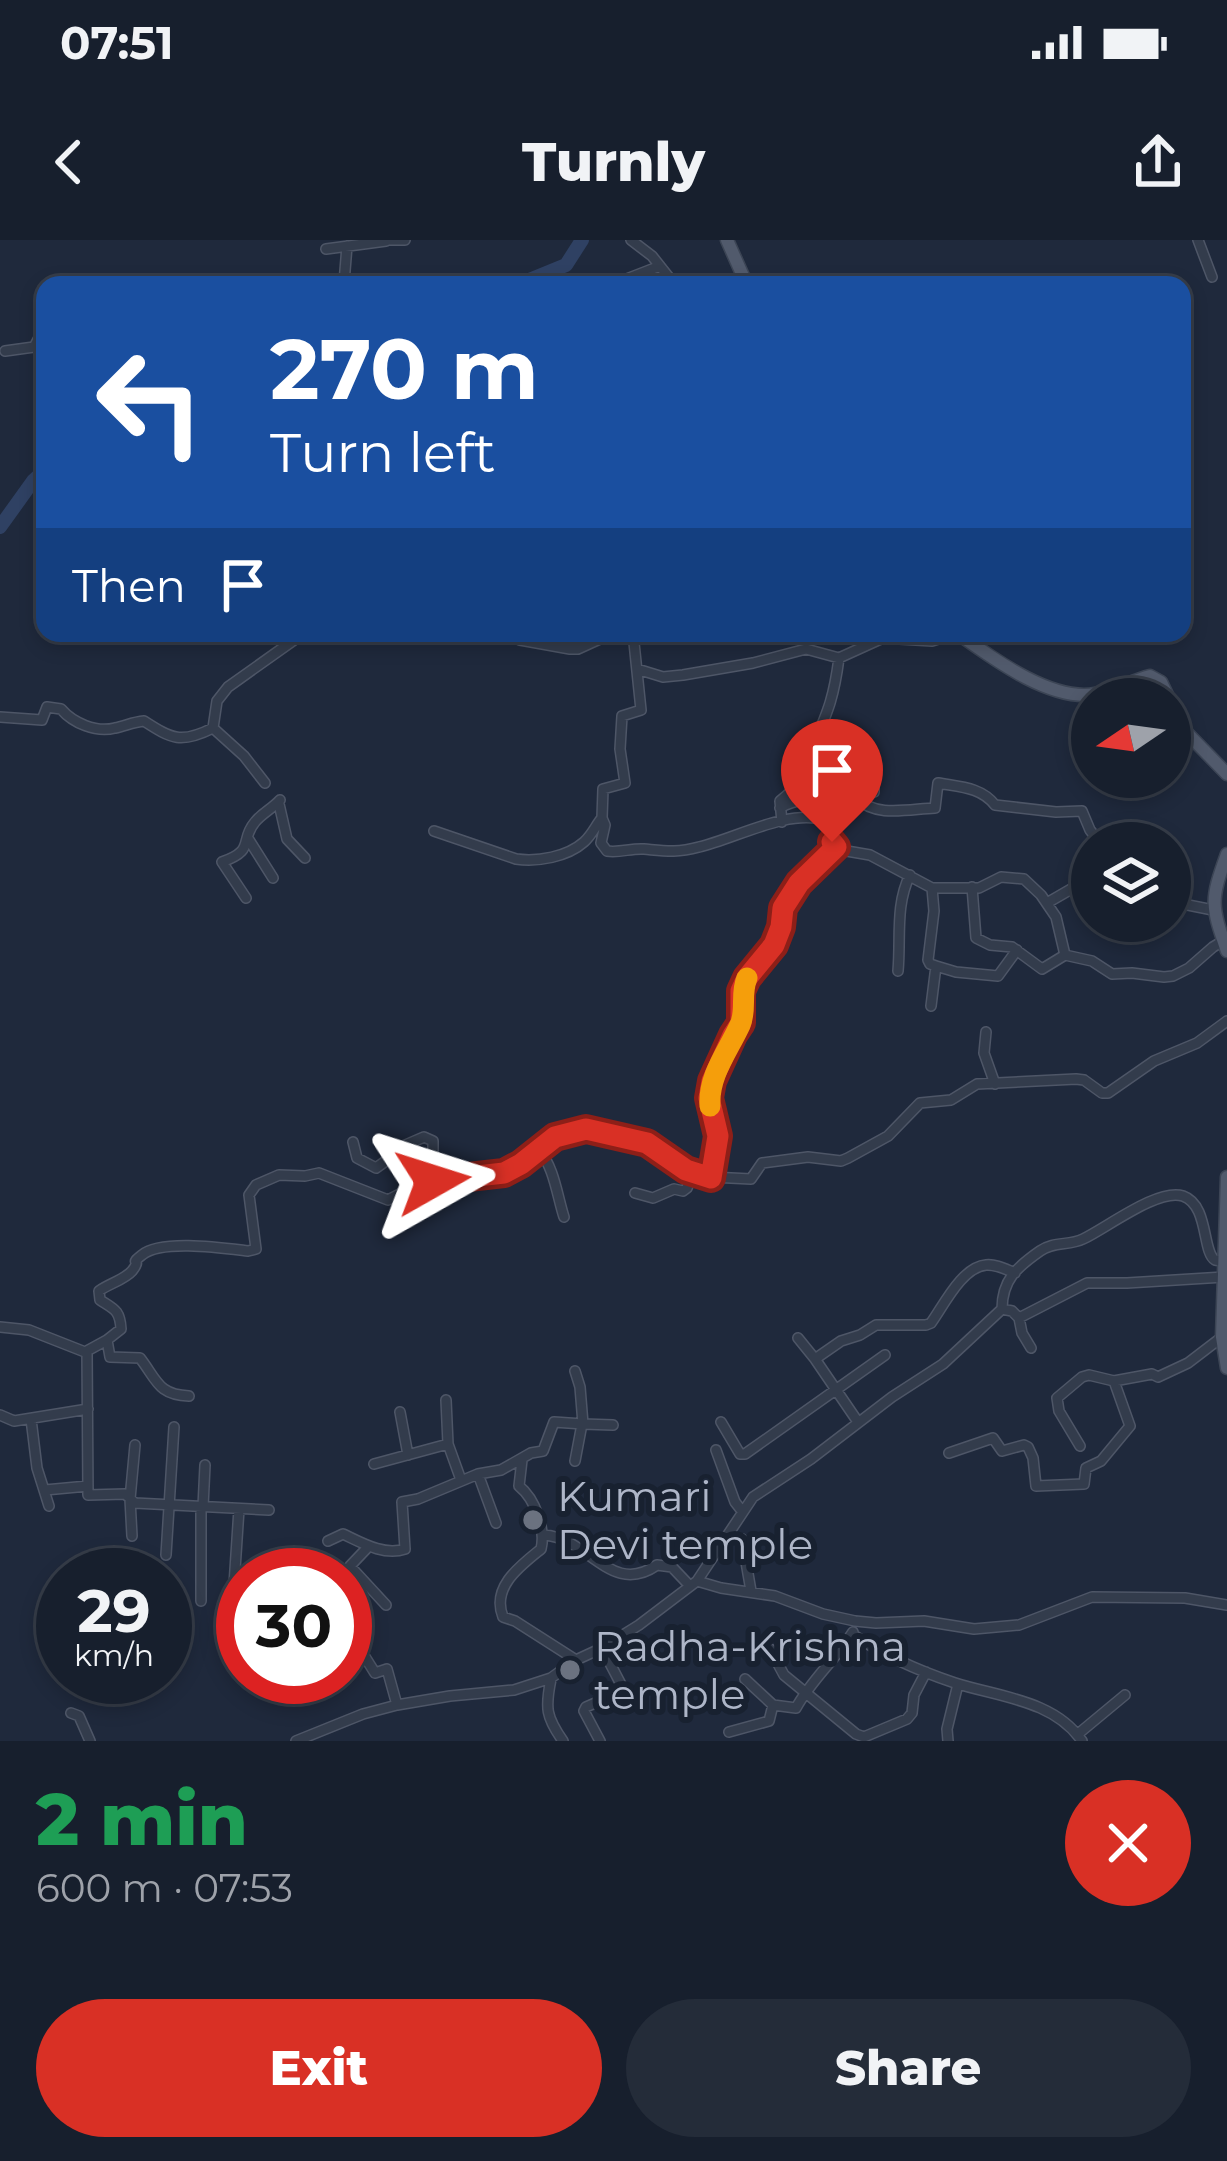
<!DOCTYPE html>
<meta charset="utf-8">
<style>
:root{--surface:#171f2d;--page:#242c39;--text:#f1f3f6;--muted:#9ea2aa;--line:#363d49;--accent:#d93025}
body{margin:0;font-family:Montserrat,sans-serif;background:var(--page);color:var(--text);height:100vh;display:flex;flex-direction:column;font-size:45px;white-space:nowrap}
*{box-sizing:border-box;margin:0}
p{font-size:39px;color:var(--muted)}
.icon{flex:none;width:66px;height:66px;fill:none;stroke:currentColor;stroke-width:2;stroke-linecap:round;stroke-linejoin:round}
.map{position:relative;height:1501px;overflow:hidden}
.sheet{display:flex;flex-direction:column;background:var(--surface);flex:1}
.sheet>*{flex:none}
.top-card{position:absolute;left:36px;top:36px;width:1155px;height:366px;border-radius:24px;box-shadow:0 6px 18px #0003,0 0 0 3px var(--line);background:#1a4fa0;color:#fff;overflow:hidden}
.needle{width:78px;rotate:257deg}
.tools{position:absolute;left:1071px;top:438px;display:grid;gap:24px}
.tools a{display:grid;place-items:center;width:120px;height:120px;border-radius:50%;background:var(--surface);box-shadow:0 6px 18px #0003,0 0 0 3px var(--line);font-size:60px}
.speed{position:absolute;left:36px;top:1308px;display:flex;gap:24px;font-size:60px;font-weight:700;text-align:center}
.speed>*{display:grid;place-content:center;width:156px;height:156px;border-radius:50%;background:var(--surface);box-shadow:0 6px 18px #0003,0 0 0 3px var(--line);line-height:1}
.speed small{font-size:30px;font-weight:400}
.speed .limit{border:18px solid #d22;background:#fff;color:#111}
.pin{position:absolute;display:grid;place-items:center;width:102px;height:102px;color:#fff;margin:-123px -51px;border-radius:50% 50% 50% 0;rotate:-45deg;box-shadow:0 0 12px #0007}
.pin .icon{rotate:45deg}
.me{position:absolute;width:132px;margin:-66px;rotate:84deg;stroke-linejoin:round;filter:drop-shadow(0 0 9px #0008)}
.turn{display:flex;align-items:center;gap:42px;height:252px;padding:0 36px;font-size:54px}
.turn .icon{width:156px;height:156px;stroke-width:2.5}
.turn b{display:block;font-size:84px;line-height:102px}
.then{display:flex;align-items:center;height:114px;padding:0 36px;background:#0003;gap:24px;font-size:45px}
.round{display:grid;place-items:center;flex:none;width:126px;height:126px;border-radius:63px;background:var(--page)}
.headline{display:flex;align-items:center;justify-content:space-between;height:204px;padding:0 36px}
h1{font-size:72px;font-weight:800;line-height:90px;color:#1e9e55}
.action{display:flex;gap:24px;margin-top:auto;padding:24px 36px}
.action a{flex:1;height:138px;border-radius:72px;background:var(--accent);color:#fff;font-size:48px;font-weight:800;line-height:138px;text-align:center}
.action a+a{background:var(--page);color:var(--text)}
.status{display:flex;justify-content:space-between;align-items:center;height:84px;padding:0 60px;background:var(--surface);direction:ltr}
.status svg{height:33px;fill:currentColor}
header{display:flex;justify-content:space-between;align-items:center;height:156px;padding:0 36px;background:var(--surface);font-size:54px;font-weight:800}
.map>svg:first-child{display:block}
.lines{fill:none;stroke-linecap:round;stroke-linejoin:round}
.river{stroke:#2f4163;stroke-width:14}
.minor-casing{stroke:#4e5667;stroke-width:12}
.major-casing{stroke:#3c4555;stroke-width:15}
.minor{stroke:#333c4c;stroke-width:9}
.major{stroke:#515a6c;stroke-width:12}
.route-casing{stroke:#8d1f18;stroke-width:30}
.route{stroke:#d93025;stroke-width:21}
.slow{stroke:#f59e0b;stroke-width:21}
.worship-dot{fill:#6b7280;stroke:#182130;stroke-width:4.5}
.labels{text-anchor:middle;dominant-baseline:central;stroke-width:12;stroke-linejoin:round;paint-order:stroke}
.poi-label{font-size:42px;fill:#aeb6c8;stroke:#182130;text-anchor:start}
</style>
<div class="status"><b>07:51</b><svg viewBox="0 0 49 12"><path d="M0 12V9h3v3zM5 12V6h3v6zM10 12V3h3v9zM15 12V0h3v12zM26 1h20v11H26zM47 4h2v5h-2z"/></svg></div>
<header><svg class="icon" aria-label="back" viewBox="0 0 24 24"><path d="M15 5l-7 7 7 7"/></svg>Turnly<svg class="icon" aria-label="share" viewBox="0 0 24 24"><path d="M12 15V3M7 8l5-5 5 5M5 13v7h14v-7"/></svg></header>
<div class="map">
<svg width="1227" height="1501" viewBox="0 0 1227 1501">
<rect width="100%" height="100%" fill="#1f293c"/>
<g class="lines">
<path class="river" d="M517,45L566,25L582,0
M0,287L33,241L45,230"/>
<defs>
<path id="minor" d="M386,0H405
M631,0L652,16L675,45
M1198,0L1212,37
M326,9L386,1
M344,43L347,6
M611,45L660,26
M5,111L34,107L42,92
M520,400L570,409H578L613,393
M637,429L663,437L683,435L753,423L806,409L839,418L883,398L932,401L957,393
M0,477L42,480L47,467L61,469C73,483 96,493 115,488C125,486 133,482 144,481C172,499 181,504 213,488L244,516L265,543
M213,488L217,461L228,447L294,400L299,393
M857,558C875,578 909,569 935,568L938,543C960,547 981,547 995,565L1056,572L1082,571L1090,590L1100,603
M279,564L287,599L305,618
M780,568C809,551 844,564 874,552V528
M602,578L603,549L625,543L620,509L622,476L641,470L633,393
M782,582L780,561C808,539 801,533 814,504C829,469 834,456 839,418
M434,591L516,619C538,622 567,617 584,602C592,595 596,585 602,578L605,585L601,603L607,611C620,613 631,608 644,609C666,611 676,613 699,607C737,598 787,569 825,580L832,602L841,610L870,615L932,648H979L1001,637L1024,639L1041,655L1056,677L1065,715L1092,721L1112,734L1132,733L1164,737L1173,736L1189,728L1213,707L1223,701
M249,600L273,638
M972,647L976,698L990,705L1012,707L1042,729L1065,715
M1170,657L1178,663L1213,670
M246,658L222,622C256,610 239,601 255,582C261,574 273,568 280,560
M1047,663L1092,637
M936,726L956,732L998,736L1017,710
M898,731C901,698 895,665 910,635
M931,766L936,726L930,724L928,720L934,671L932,648
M986,792L984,813L995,844
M353,902L357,918L376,928L390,918L394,910L424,897L433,901V941
M539,910C554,927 557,955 564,977
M711,937L751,939L762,923L808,917L841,921L848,918L888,896L920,863L951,860L977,844L1076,839L1084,840L1102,853H1108L1154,821L1197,803L1227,781
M635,953L653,958L674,949L683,951L687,948L693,933
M1002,1069C1002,1040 1017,1027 1040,1011C1054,1001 1069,1006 1083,999C1108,987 1158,948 1183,956C1209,965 1202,1012 1215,1020C1218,1021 1222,1020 1225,1020
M1019,1078L1022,1093L1031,1108
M0,1087L29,1090L85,1112L107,1100L110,1117L140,1118C157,1140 158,1155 189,1156
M798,1098L815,1119
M107,1100L121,1089C120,1070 114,1069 100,1060L99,1051C108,1044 124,1040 132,1031C143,1017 128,1026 142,1015C161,999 223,1008 248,1011L256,1009L249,955L256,945L279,935L305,936L319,933L388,960L413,947L433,941L504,933L521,924L555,897L586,889L647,903L686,930L711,937L718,896L709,858L712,841L733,795L741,783V751L747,738L774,705L781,687L783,668L799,643L836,607
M87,1111L88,1255L125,1254L135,1263L269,1270
M446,1160L448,1204L461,1240
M400,1172L408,1215
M0,1175L14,1181L88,1169
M31,1179L37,1228L49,1266
M721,1182L740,1214H745L885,1115
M858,1182L815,1119L841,1101L860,1095L876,1085H926L931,1083C944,1065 962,1027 986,1025C996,1024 1005,1029 1015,1033
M583,1184L613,1185
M1080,1206L1059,1171L1057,1158L1082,1137L1089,1135L1114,1141L1152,1134L1158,1137L1188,1123L1222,1097L1227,1096
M716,1210L735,1262L742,1271
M949,1213L993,1198L1002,1211L1024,1205L1028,1207L1033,1218L1036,1246L1084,1244L1086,1228L1101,1221L1130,1186L1114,1141
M522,1220L519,1246C535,1259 546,1289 541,1309C520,1326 491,1347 503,1377L515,1381L576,1420
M575,1221L582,1184
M374,1224L448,1204
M478,1234L496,1283
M45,1250L88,1246
M203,1267L205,1225
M544,1295C589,1298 611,1357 657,1325L672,1327L690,1346
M132,1296L130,1259L135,1205
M742,1299L751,1351
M328,1301L343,1294C362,1303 384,1316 405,1309L402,1262L418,1259L478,1234L501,1230L531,1213L543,1211L554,1182L583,1184L580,1147L575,1131
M369,1306L350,1326L386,1365
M166,1315L174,1187
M697,1341L753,1257L811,1219L892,1157L943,1124L1002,1069L1012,1071L1019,1078L1087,1043H1127L1224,1037
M233,1360L239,1269
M201,1361V1267
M345,1385L375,1433L387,1429L397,1465
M852,1394C883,1415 919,1431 955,1443C999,1457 1054,1460 1082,1501
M602,1408L626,1454
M770,1409L784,1435L856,1494L864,1497L907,1479L912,1473L914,1455L926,1432
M551,1439C545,1468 546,1477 563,1501
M745,1439L773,1465
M71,1473L79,1476L90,1501
M729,1492L769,1481L773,1465L796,1468C811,1440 836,1419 853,1392
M1078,1494L1125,1455
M296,1501L363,1474L397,1465L450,1456L514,1450L551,1438L576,1420L602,1408L639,1385L697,1341L721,1348L775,1356L823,1374L855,1381L876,1383L924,1381L974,1389L1019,1385L1092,1357L1185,1358L1227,1365
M600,1501L584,1471L586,1467L602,1460
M948,1501L947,1489L958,1444"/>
<path id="major" d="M727,0L747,45
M957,393C992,418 1051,462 1095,454C1114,451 1131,441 1150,436L1161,442L1169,459
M1170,462L1184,490L1227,534
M1227,614C1210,661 1211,665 1227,711
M1227,937L1222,1097L1227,1128"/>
</defs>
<use href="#minor" class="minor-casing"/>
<use href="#major" class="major-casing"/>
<use href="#minor" class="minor"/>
<use href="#major" class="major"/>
</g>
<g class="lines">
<defs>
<path id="route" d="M433,941L504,933L521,924L555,897L586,889L647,903L686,930L711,938L718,896L709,858L712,841L733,795L741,783V751L747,738L774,705L781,687L783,668L799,643L836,607L832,602"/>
</defs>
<use href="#route" class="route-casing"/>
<use href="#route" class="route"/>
<path class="slow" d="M710,866C708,836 728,811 740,785C747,770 740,754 747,738"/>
</g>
<g class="worship-dot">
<circle cx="533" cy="1280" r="12"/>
<circle cx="570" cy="1430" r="12"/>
</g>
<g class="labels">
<g class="poi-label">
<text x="557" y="1256">Kumari<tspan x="557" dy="48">Devi temple</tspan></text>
<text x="594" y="1406">Radha-Krishna<tspan x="594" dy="48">temple</tspan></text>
</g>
</g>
</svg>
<div class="tools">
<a><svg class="needle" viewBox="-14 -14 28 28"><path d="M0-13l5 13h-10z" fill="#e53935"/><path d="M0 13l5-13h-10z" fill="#9ea2aa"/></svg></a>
<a><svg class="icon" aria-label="layers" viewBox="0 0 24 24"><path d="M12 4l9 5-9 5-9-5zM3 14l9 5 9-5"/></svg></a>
</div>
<div class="speed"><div>29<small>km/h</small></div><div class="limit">30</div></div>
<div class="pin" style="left:832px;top:602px;background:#d93025"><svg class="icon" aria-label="arrive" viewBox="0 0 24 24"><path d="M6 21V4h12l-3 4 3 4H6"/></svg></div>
<svg class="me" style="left:433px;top:941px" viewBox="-20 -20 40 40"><path d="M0-17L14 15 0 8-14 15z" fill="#d93025" stroke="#fff" stroke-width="4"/></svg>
<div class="top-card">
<div class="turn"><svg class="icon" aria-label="left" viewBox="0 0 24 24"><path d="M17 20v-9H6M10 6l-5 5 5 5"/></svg><div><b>270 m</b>Turn left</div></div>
<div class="then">Then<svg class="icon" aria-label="arrive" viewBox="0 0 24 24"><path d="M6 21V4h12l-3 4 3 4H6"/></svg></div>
</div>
</div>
<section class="sheet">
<div class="headline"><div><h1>2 min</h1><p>600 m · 07:53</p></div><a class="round" style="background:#d93025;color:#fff"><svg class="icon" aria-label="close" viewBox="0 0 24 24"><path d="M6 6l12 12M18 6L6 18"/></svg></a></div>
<div class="action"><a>Exit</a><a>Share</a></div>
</section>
